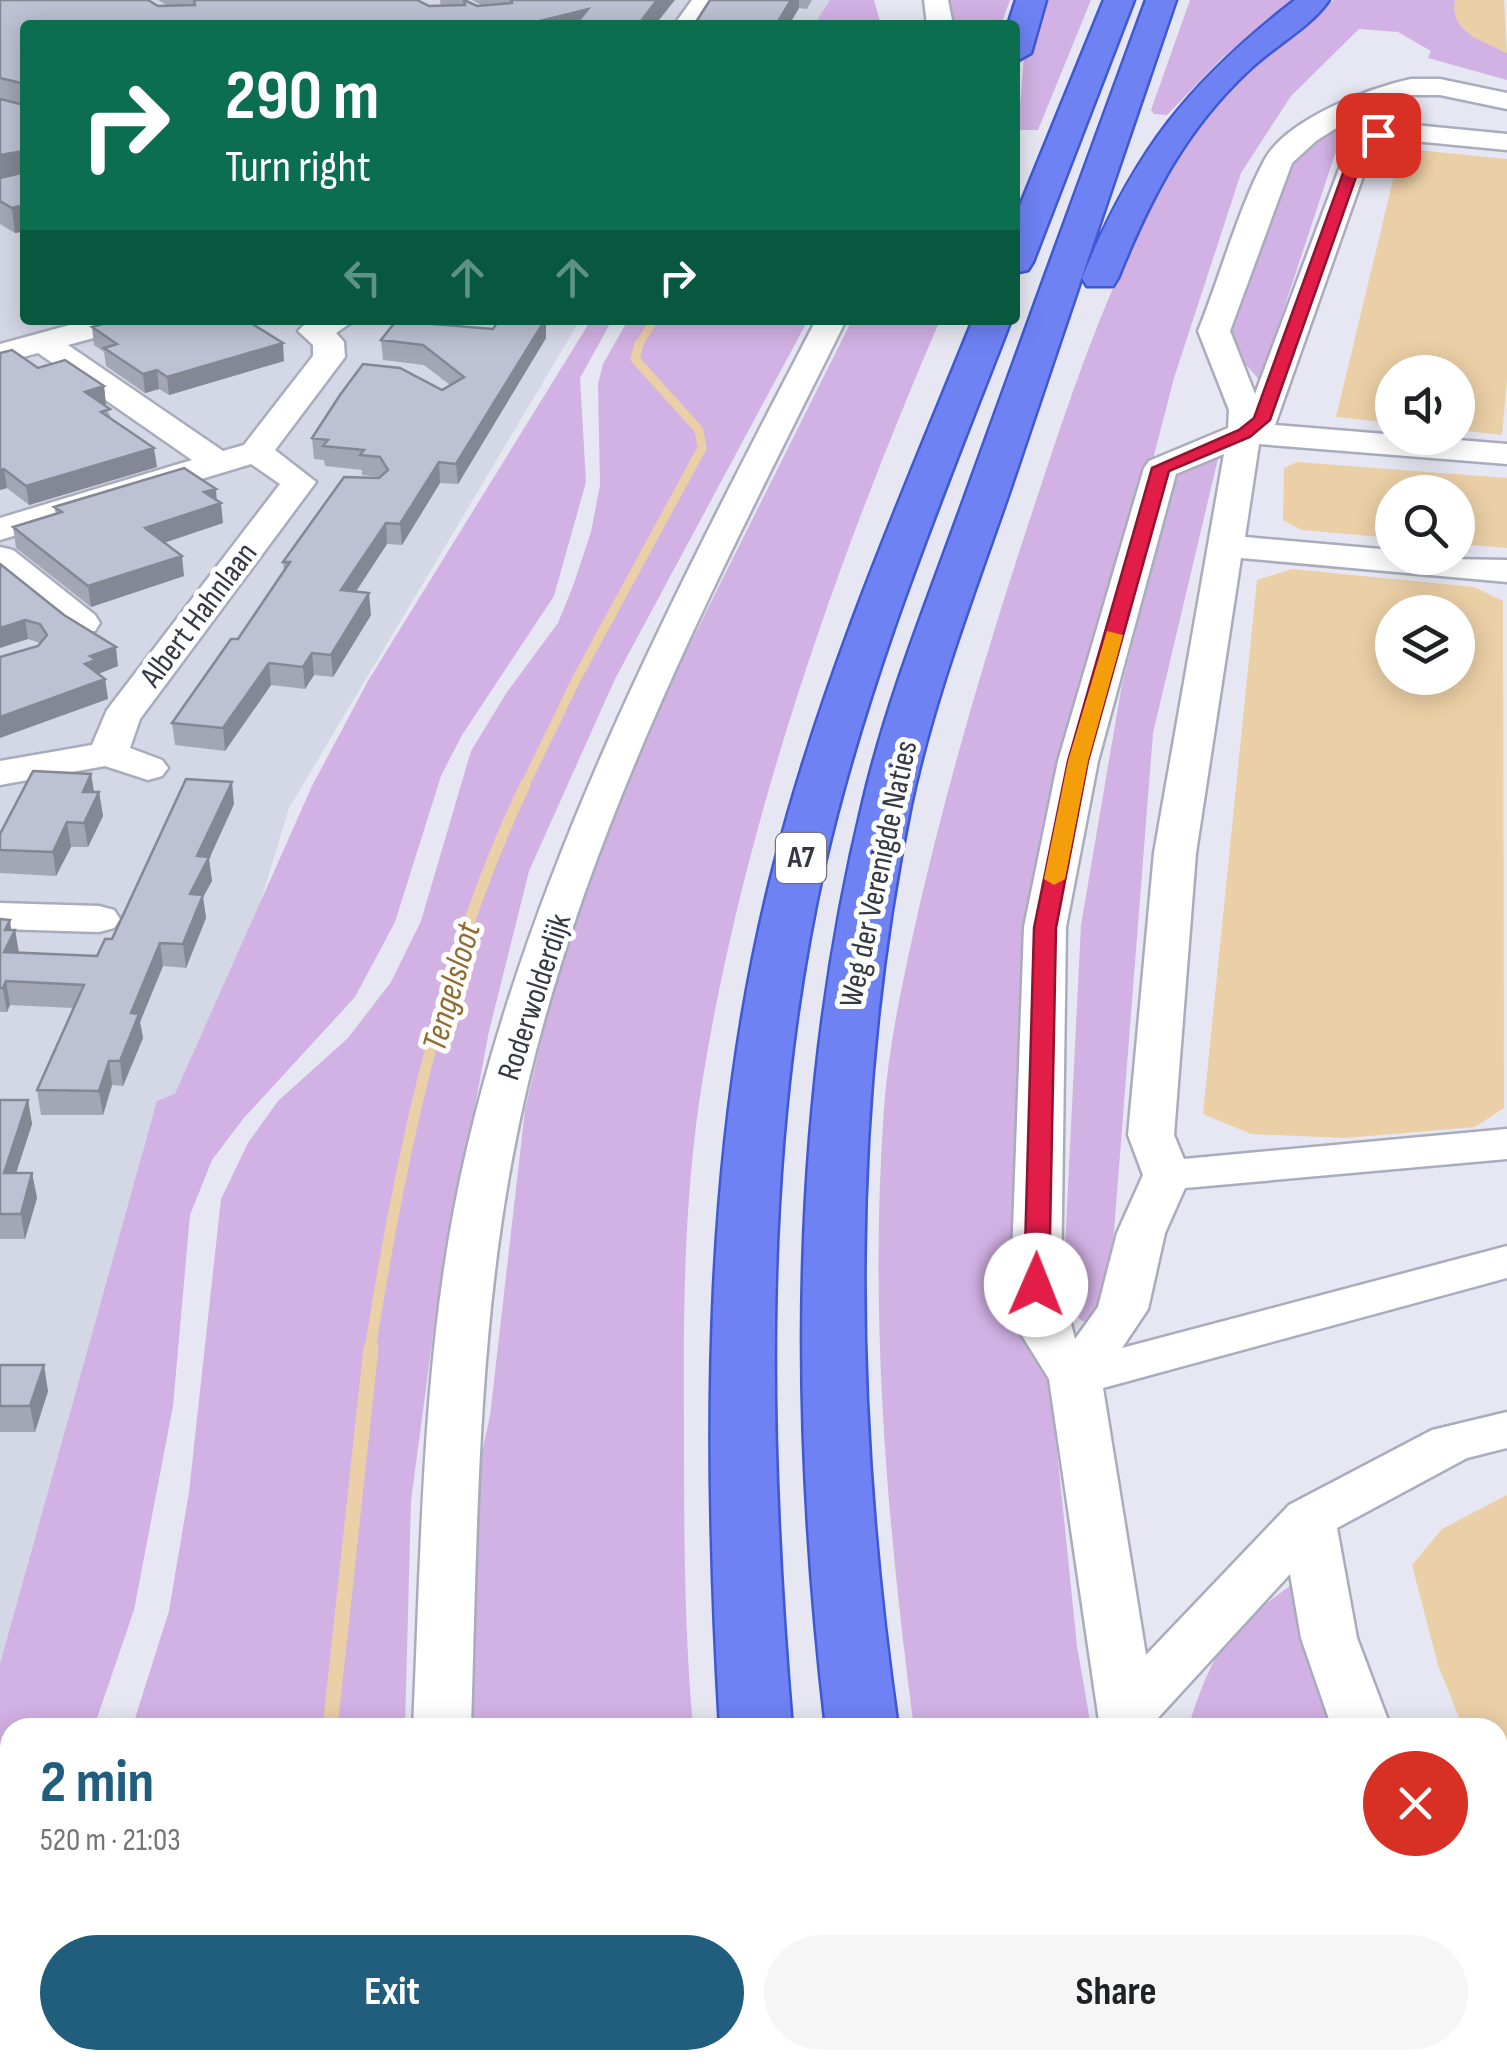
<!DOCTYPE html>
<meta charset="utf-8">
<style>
:root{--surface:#fff;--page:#f6f6f6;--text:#202124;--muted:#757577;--accent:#215e7e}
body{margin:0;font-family:"Sofia Sans Condensed",sans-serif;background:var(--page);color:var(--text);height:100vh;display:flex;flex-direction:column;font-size:38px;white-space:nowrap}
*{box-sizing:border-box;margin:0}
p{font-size:32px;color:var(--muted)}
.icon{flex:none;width:55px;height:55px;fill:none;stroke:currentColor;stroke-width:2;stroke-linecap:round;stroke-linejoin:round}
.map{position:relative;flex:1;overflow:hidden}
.drawer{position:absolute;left:0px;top:1718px;width:1508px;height:352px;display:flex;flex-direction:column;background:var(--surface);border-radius:30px 30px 0 0;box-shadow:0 5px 25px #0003}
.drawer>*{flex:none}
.guide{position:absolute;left:20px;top:20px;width:1000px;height:305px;border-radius:10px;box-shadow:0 5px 25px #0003;background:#0b6e4f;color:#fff;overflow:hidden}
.buttons{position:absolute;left:1375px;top:355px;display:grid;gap:20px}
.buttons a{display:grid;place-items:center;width:100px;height:100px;border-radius:50%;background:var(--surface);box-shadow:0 5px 25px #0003;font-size:50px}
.pin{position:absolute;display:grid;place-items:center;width:85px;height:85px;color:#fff;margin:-42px;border-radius:20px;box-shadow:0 5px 15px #0006}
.me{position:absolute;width:110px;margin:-55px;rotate:1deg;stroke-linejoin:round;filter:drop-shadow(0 0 8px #0008)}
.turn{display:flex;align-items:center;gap:35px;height:210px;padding:0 40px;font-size:45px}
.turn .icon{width:130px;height:130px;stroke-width:2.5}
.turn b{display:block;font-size:70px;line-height:85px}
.lanes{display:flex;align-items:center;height:95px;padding:0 40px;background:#0003;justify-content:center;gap:50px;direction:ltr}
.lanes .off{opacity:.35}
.round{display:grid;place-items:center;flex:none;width:105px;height:105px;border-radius:52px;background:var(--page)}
.overview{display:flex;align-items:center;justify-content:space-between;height:170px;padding:0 40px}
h1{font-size:60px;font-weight:700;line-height:75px;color:var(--accent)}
.primary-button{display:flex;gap:20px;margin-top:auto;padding:20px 40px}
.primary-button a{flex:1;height:115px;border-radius:60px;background:var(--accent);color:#fff;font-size:40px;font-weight:700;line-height:115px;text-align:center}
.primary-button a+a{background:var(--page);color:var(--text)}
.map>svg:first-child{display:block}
.residential{fill:#d4d7e5}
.green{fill:#d2b1e4}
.water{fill:#ebcfa6;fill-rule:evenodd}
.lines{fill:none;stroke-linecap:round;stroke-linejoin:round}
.stream-far3{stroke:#ebcfa6;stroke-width:8}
.stream-far2{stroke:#ebcfa6;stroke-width:9}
.stream-far1{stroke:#ebcfa6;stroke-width:11}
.stream{stroke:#ebcfa6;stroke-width:15}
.minor-casing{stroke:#a9acbd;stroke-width:5}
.highway-casing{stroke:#3f59d3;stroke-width:5}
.minor{fill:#fff;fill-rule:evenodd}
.highway{fill:#6e82f4;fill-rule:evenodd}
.wall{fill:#a2a6b5}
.shaded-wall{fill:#848794}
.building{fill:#bcc1d3;stroke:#848794;stroke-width:2.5}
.route{fill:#e11d48;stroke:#92132f;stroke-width:2.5}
.slow{fill:#f59e0b}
.labels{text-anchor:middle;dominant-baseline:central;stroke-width:10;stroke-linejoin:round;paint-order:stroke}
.shield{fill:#fff;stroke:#72747c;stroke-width:2.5}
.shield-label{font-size:30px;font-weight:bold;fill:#363944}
.street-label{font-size:32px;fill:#363944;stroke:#fff}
.water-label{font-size:35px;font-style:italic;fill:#926c30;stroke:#fff}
</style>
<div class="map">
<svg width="1507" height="2068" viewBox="0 0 1507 2068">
<rect width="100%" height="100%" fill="#e6e7f2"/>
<path class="residential" d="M0,0H841L833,25H25V320H580L289,808L0,1762Z"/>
<path class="green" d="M830,0H874L881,25H814Z
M949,0H1010L1001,25H954Z
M1039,0H1091L1038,130H1018L1026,33Z
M1190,0H1297L1223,57L1167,115L1154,114L1151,110Z
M1334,0H1455L1472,36L1507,53V80L1428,58L1431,51L1398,32L1359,29L1291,96L1241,173L1174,378L1076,757L1041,1294L1077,1646L1091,1727L914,1728C887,1524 869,1314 884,1109C889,1041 904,975 919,908C949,778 986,652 1028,525C1069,401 1110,270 1180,158C1220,94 1274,44 1334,0Z
M1397,97L1335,154L1260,381L1222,337L1277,177L1308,143L1359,108Z
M591,320H612L580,378L586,482L554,596L462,735L441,776L395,922L355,997L243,1119L212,1160L190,1215L173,1406L134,1610L94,1727L10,1728V1833L0,1840V1664L157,1101L175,1094L312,786L368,681Z
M628,320H808L615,679L529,871L489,1031L435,1320L411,1501L405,1727L132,1728L169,1611L189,1492L221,1199L248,1143L278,1101L348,1038L391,982L421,921L471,751L507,692L558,623L573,586L591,532L600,485L598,384L603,364Z
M852,320H940C836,562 746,817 703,1077C684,1192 683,1309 684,1425C684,1526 684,1626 693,1727L467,1728L474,1488L490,1416L525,1110L557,974L623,778Z
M1221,446L1153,733L1109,1295L1089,1322L1082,1321L1072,1311L1064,1267L1081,925L1122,684L1177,472Z
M1300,1579L1345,1727L1188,1728C1215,1643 1229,1629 1300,1579Z
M10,1878V2060H401V2068H0V1885Z
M489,2060H725V2068H489Z
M972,2060H1173L1175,2068H974Z
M1225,2060H1463L1466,2068H1227Z"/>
<path class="water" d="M1455,0H1504L1507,53C1482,41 1449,32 1455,0Z
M1416,150L1507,159V380L1502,435L1458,430V372H1392V423L1336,417L1399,155Z
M1297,462L1507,478V548L1458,544V492H1392V538L1302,530L1283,520L1284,468Z
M1292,569L1474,587L1503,601L1504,1108L1475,1127L1345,1138L1251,1134L1203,1114L1257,580ZM1458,612V678H1392V612Z
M1507,1495V1839L1498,1815V1728L1463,1727L1438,1665L1412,1565L1442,1529Z"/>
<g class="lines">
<path class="stream-far3" d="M638,346L654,320"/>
<path class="stream-far2" d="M524,787L577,678L702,448L699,430L635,359L639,344"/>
<path class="stream-far1" d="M370,1350C400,1158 441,962 525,785"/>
<path class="stream" d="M330,1728L371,1348
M324,2060V2068"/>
<defs>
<path id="minor" d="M692,0H716L700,25H674Z
M924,0H948L953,25H927Z
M1411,79H1440L1507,93V109L1440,95H1411L1368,108L1316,141L1292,163L1230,331L1255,394L1351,137L1414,125L1507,134V150L1414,141L1373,148L1275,425L1507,444V464L1259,444L1245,537L1392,550V558L1507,560V582L1241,558L1196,853L1174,1135L1184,1159L1507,1129V1159L1185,1188L1165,1233L1148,1309L1122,1348L1507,1246V1278L1103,1388L1146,1655L1289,1505L1432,1430L1507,1412V1448L1467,1458L1337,1528L1357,1638L1391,1728H1332L1301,1638L1290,1574L1157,1719L1158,1728H1100L1049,1379L1021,1334L1011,1285L1024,927L1058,761L1144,468L1149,461L1228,428L1229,410L1198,331C1220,277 1238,209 1265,159C1287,119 1369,88 1411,79ZM1224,454L1154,853L1128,1135L1143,1175L1117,1233L1098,1307L1075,1339L1061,1285L1066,927L1098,761L1176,474Z
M88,320H138L134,327L68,345L223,451L244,445L313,356V345L298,331C311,314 336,320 355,320L336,333L344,342L345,357L275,450L316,482L140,719L130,748L162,760L168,768L162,776L148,780L105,766L0,785V761L92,745L107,710L280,484L251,464L0,540V518L192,460L38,353L0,363V344Z
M816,320H846C714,586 568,859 513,1154C477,1343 477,1536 471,1728H413C422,1535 422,1337 467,1148C536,854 678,586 816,320Z
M0,547L13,550L95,615L100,623L95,631H69L0,576Z
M0,903L99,906L114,910L120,919L114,928L99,932L0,929Z
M1498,2037L1507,2040V2068H1454L1451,2060H1498Z
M410,2060H476V2068H410Z
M1157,2060H1223L1225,2068H1159Z"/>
<path id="highway" d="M1016,0H1046L1031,53L1015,62V25H1008Z
M1104,0H1134L1033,262L1028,270L1015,273V218Z
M1146,0H1176C1120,163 1065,327 1010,490C974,594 934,697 911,805C848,1111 854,1419 898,1728H826C790,1418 789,1106 863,802C888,695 931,592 968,488C1027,325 1086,163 1146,0Z
M1295,0H1329C1310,28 1272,47 1248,71C1185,130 1150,199 1118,278L1113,286H1087L1082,278C1135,151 1187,84 1295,0Z
M973,320H1011C942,498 868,676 825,863C761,1146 768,1441 792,1728H720C703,1439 702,1140 776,858C824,673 901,497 973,320Z
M754,2060H834L835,2068H755Z
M874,2060H954L956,2068H876Z"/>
</defs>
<use href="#minor" class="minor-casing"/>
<use href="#highway" class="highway-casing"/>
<use href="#minor" class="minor"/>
<use href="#highway" class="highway"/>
</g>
<path class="wall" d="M0,0L158,6H168L158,0H417L429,6H441L440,0H465L477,6H483L472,0H675L25,25V232L15,233L0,224Z
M710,0H812L807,9L799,8L789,25H694Z
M546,320V338L458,484L440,483L402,545L387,544L356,592L371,615L333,677L314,675L305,689L271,685L225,751L175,745L172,723L238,639L284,571L283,562L380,477L362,475V470L325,466L324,460L314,459L312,438L442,390L450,385L424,365L383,360L381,340L493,329Z
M92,327L284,361L169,395L159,389L145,393L106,366L104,352L94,345Z
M0,353L38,368L104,386L106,405H104L112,419L157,467L29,505L7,488L0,490Z
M217,501L223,523L164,543L184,576L91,607L16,548L13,527L56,514L54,507Z
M0,564L118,666L98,674L105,679L108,699L38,646L40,643L28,639Z
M91,774L94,792H99L103,816L88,847H71L56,876L0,873V834Z
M234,804L209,859L212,881L203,897L206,918L186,968L163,966L140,1022L143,1038L123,1086L112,1085L103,1115H41L37,1090L74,1008L10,1005L7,1012H0V919L11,930H15L19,953L97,956Z
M0,1100H28L32,1124L16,1173H32L37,1198L25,1239H0Z
M0,1365L48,1391L35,1432H0Z"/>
<path class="shaded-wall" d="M657,0H675L655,25H638Z
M791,0H799V8L789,25H776Z
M588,9L589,25H524Z
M24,151L25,176L0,180V155Z
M20,206L24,231L15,233L12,208Z
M546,320V338L458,484L456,464Z
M283,343L284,361L169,395L167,377Z
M157,370L159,389L145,393L143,374Z
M104,386L106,405L87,410L85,392Z
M154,448L157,467L29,505L26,486Z
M439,462L440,483L402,545L400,524Z
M4,469L7,488L0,490V470Z
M216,489L217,504L221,503L223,523L148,548L145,528L204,492Z
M386,523L387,544L342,612L341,590Z
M182,556L184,576L91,607L88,586Z
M369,593L371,615L333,677L331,655Z
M25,620L28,639L0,648V628Z
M116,647L118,666L98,674L85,664L90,656Z
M312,653L314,675L305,689L303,667Z
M269,663L271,685L225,751L223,728Z
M105,679L108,699L0,738V717Z
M91,774L95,798L83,792Z
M232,782L234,804L209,859L212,881L203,897L206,918L186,968L183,944L197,856Z
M99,792L103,816L88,847L84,823Z
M67,822L71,847L56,876L53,852Z
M10,920L12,936L15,930L19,954L4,952L5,930Z
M160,943L163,966L140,1022L143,1038L123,1086L120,1061L131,1013Z
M6,981L10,1005L7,1012L3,988Z
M109,1061L112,1085L103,1115L99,1091Z
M28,1100L32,1124L8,1198L4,1173Z
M32,1173L37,1198L25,1239L21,1214Z
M44,1365L48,1391L35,1432L30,1406Z"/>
<path class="building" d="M0,0H148L158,6L195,5L194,0H417L429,6L465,5L464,0L477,6L512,3L511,0H657L638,25H575L588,9L524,25H25V209L20,206L12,208L0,201V178L25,172L24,151L0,155V99L24,105L25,84L0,78Z
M710,0H791L776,25H694Z
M117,320H246L283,343L167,377L157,370L143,374L104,348L117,344L92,327Z
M499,320H545L456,464L439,462L400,524L386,523L341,590L369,593L331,655L312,653L303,667L269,663L223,728L172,723L231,639H238L290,562H283L344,477L379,478L388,470L380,457L360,455L364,450L323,446L328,440L312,438L340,395L363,364L400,368L442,390L464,377L423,345L381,340L396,321L493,329Z
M12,350L38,368L65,360L104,386L85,392L110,409L101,412L154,448L26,486L4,469L0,470V353Z
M184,468L216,489L204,492L221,503L145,528L182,556L88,586L13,527L62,512L54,507Z
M0,564L64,615L116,647L90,656L96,660L85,664L105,679L0,717V657L38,646L47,635L40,624L25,620L0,628Z
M33,771L91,774L83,792H99L84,823L67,822L53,852L0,850V834Z
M186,779L232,782L197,856L209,857L190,894L203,895L183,944L160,943L131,1013L139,1014L120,1061H109L99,1091L37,1090L84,985L6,981L3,988H0V919L10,920L5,930H15L4,952L97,956L105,939H112Z
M0,1100H28L4,1173H32L21,1214H0Z
M0,1365H44L30,1406H0Z"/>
<path class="route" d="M1378,131L1385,135L1367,146L1270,420L1250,437L1169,471L1088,761L1056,928L1049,1285L1036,1293L1028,1291L1024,1285L1034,928L1068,761L1152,468L1239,430L1254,418L1354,143Z"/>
<path class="slow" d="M1107,631L1123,635L1088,761L1065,879L1054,885L1044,879L1068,761Z"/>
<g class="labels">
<rect class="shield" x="776" y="833" width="50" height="50" rx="8"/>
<g class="shield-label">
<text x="801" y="858">A7</text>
</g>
<g class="street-label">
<text transform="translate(199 615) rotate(-53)">Albert Hahnlaan</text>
<text transform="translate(879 874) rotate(-78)">Weg der Verenigde Naties</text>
<text transform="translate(535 997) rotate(-72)">Roderwolderdijk</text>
</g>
<g class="water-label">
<text transform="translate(452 987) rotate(-74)">Tengelsloot</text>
</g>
</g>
</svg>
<div class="buttons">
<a><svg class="icon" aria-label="sound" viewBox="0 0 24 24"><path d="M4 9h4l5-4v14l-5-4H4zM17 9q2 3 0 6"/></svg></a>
<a><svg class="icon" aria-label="search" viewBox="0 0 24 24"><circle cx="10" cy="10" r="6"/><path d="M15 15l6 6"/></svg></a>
<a><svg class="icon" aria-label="layers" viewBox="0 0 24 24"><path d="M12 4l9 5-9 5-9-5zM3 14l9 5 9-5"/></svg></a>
</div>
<div class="pin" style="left:1378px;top:135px;background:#d93025"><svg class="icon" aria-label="arrive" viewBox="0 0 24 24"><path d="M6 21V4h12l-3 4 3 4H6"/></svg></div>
<svg class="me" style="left:1036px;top:1285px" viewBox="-20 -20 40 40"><circle r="19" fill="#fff"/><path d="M0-13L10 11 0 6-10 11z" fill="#e11d48"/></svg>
<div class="guide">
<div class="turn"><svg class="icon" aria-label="right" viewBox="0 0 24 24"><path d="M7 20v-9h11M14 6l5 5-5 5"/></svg><div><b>290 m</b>Turn right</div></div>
<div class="lanes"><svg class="icon off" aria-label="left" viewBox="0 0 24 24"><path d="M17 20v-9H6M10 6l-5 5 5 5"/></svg><svg class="icon off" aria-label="ahead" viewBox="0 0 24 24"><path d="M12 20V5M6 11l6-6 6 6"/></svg><svg class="icon off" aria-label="ahead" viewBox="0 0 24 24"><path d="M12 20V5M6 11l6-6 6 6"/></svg><svg class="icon" aria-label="right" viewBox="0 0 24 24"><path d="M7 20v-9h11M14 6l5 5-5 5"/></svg></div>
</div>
<section class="drawer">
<div class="overview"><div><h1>2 min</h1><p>520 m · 21:03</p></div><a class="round" style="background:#d93025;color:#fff"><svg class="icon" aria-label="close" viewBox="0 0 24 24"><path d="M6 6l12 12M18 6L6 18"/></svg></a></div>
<div class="primary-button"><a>Exit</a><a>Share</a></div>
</section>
</div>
